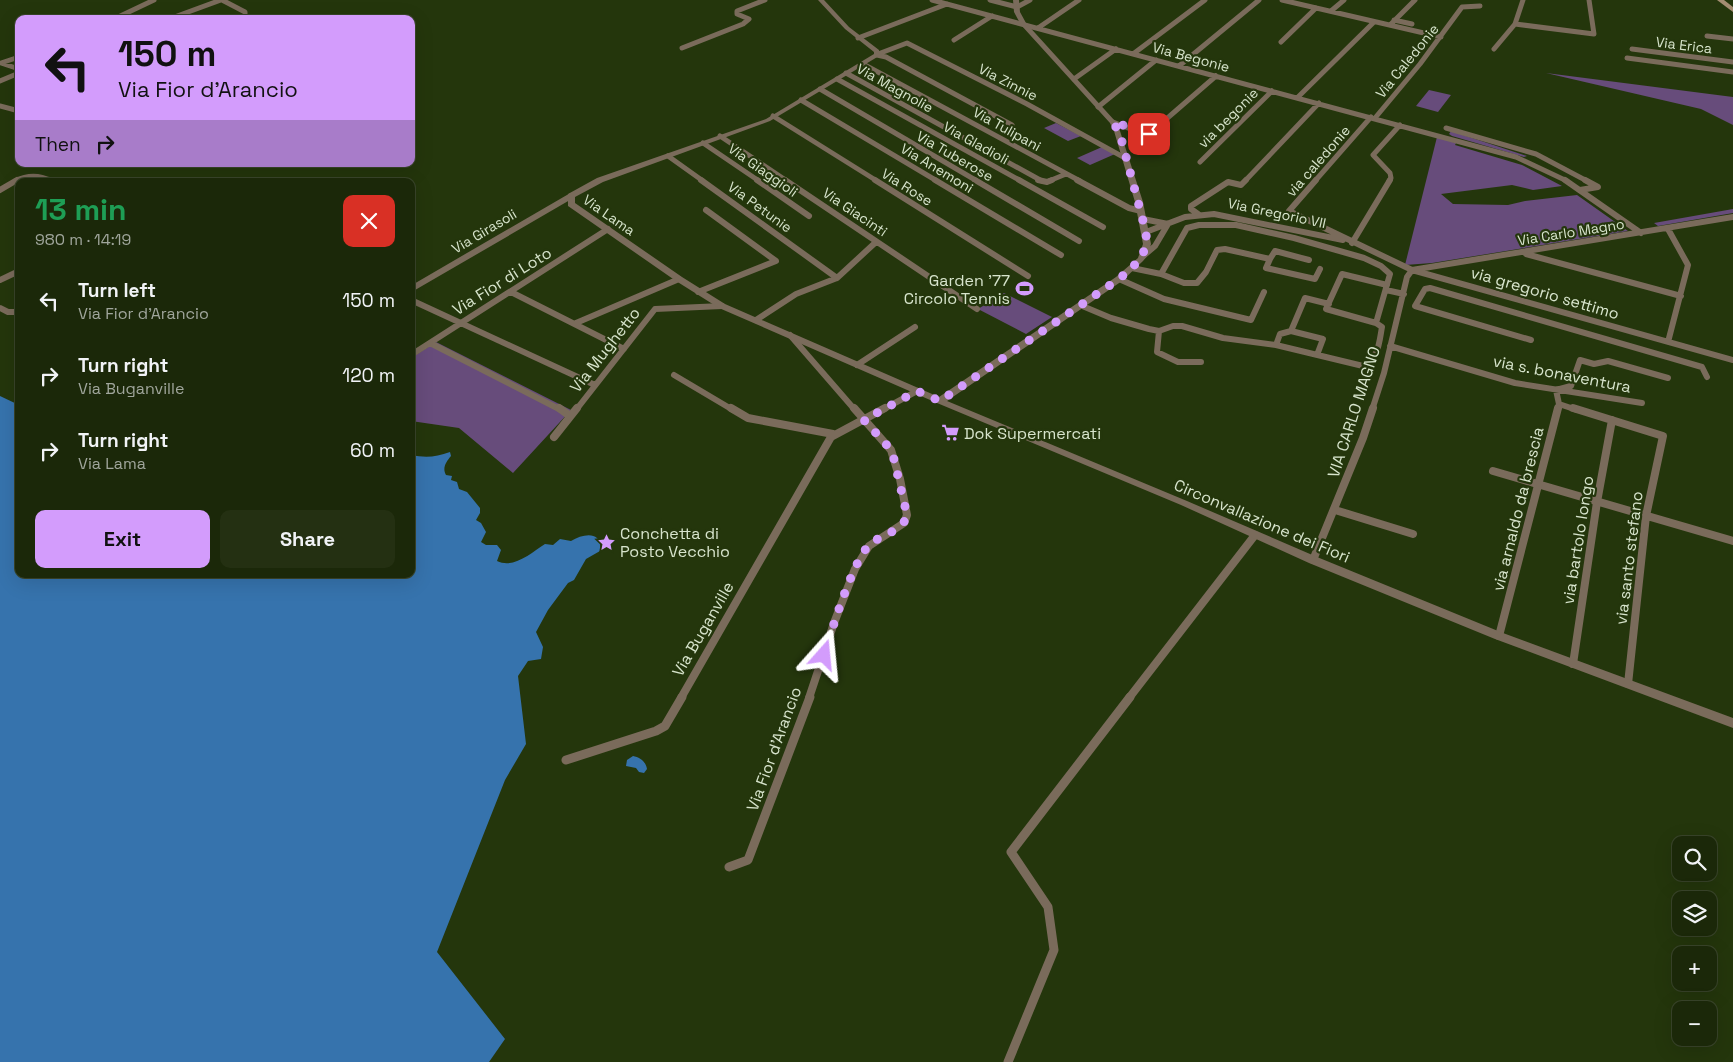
<!DOCTYPE html>
<meta charset="utf-8">
<style>
:root{--surface:#1b2809;--page:#243012;--text:#f1f3f6;--muted:#a0a69c;--line:#39442a;--accent:#d39cfc}
body{margin:0;font-family:"Space Grotesk",sans-serif;background:var(--page);color:var(--text);height:100vh;display:flex;flex-direction:column;font-size:19px;white-space:nowrap}
*{box-sizing:border-box;margin:0}
p{font-size:16px;color:var(--muted)}
.icon{flex:none;width:28px;height:28px;fill:none;stroke:currentColor;stroke-width:2;stroke-linecap:round;stroke-linejoin:round}
.map{position:relative;flex:1;overflow:hidden}
.panel{position:absolute;left:15px;top:178px;width:400px;height:400px;display:flex;flex-direction:column;background:var(--surface);border-radius:10px;box-shadow:0 5px 20px #0002,0 0 0 1px var(--line)}
.panel>*{flex:none}
.top-card{position:absolute;left:15px;top:15px;width:400px;height:152px;border-radius:10px;box-shadow:0 5px 20px #0002,0 0 0 1px var(--line);background:#d39cfc;color:#111;overflow:hidden}
.fabs{position:absolute;left:1672px;top:836px;display:grid;gap:10px}
.fabs a{display:grid;place-items:center;width:45px;height:45px;border-radius:10px;background:var(--surface);box-shadow:0 5px 20px #0002,0 0 0 1px var(--line);font-size:25px}
.pin{position:absolute;display:grid;place-items:center;width:42px;height:42px;color:#fff;margin:-21px;border-radius:10px;box-shadow:0 2px 8px #0006}
.me{position:absolute;width:55px;margin:-28px;rotate:18deg;stroke-linejoin:round;filter:drop-shadow(0 0 4px #0008)}
.turn{display:flex;align-items:center;gap:18px;height:105px;padding:0 20px;font-size:22px}
.turn .icon{width:65px;height:65px;stroke-width:2.5}
.turn b{display:block;font-size:35px;line-height:42px}
.then{display:flex;align-items:center;height:48px;padding:0 20px;background:#0003;gap:10px;font-size:19px}
.round{display:grid;place-items:center;flex:none;width:52px;height:52px;border-radius:10px;background:var(--page)}
.summary{display:flex;align-items:center;justify-content:space-between;height:85px;padding:0 20px}
h1{font-size:30px;font-weight:700;line-height:38px;color:#1e9e55}
.primary-button{display:flex;gap:10px;margin-top:auto;padding:10px 20px}
.primary-button a{flex:1;height:58px;border-radius:10px;background:var(--accent);color:#111;font-size:20px;font-weight:700;line-height:58px;text-align:center}
.primary-button a+a{background:var(--page);color:var(--text)}
ul{padding:0;list-style:none}
li{display:flex;align-items:center;gap:15px;height:75px;padding:0 20px}
li div{flex:1}
li b{display:block;font-size:19px}
li em{font-style:normal}
.map>svg:first-child{display:block}
.green{fill:#674c7b}
.water{fill:#3673ad}
.lines{fill:none;stroke-linecap:round;stroke-linejoin:round}
.minor-far3{stroke:#7a6b5b;stroke-width:5}
.minor-far2{stroke:#7a6b5b;stroke-width:6}
.minor-far1{stroke:#7a6b5b;stroke-width:8}
.minor{stroke:#7a6b5b;stroke-width:9}
.tertiary{fill:#7a6b5b;fill-rule:evenodd}
.secondary{fill:#a48d72;fill-rule:evenodd}
.route{stroke:#d39cfc;stroke-width:9;stroke-dasharray:0 16.2}
.labels{text-anchor:middle;dominant-baseline:central;stroke-width:4.5;stroke-linejoin:round;paint-order:stroke}
.far-street-label{font-size:14px;fill:#d7e4cc;stroke:#24360c}
.poi-label{font-size:16px;fill:#d7e4cc;stroke:#24360c;text-anchor:start}
.street-label{font-size:16px;fill:#d7e4cc;stroke:#24360c}
</style>
<div class="map">
<svg width="1733" height="1062" viewBox="0 0 1733 1062">
<rect width="100%" height="100%" fill="#24360c"/>
<path class="green" d="M1546,73L1733,97V125L1701,109Z
M1429,90L1451,95L1438,112L1416,106Z
M1056,123L1081,136L1068,141L1044,128Z
M1451,131L1527,156L1524,157L1452,136L1449,134Z
M1437,137L1456,143L1455,145L1522,165L1562,186L1533,190L1512,185L1441,194L1453,204L1508,205L1525,201L1577,195L1628,231L1432,263L1405,265Z
M1102,147L1115,154L1090,165L1077,158Z
M1733,209V213L1658,226L1654,223Z
M1004,293L1052,317L1026,334L978,309Z
M436,342L571,410L513,473L459,428L411,421V358Z"/>
<path class="water" d="M0,396L19,405V574H411V455C426,458 436,457 450,452L451,456C446,462 442,468 446,475L452,476L451,480L457,482L459,489L467,492L480,508V513L476,520L481,523L486,532L481,542L486,545H497L501,550L497,561C514,569 531,553 545,544L553,545L560,539L571,541C584,533 603,531 600,551L586,559L574,580L568,583L548,610L536,632L543,647L541,659L528,661L518,676L526,744L505,780L437,952L505,1039L489,1062H0Z
M633,756C640,757 646,762 647,769L644,773L639,772L636,768L626,766L627,760Z"/>
<g class="lines">
<path class="minor-far3" d="M222,0L245,12V15L236,19
M932,0L1516,157L1567,181
M990,0L1017,7L1030,0
M1282,0L1441,37
M1331,11L1344,0
M114,19L154,0
M169,19L221,0
M1394,20L1412,24
M1515,24L1594,34L1589,0
M1390,25L1415,0
M1038,28L1079,0
M1707,36L1733,39
M858,38L947,4
M954,40L992,16
M1281,42L1316,8
M682,48L743,24L749,19L737,14V11L765,0
M1494,49L1515,24L1523,0
M1632,49L1733,62
M878,54L907,43L1027,104L1125,158
M1133,54L1205,0
M877,55L886,57L1012,125
M19,57L1,63L19,69
M1627,58L1733,72
M863,64L1080,181
M1179,66L1259,0
M846,73L1042,181
M837,79L1021,181
M1074,79L1116,49
M0,81L19,73
M820,89L977,181
M1297,98L1374,22
M801,100L937,181
M0,106L19,111
M1098,107L1156,60
M773,116L877,181
M1375,118L1420,64L1462,7L1480,6
M1113,122L1140,133L1149,134L1216,76
M1446,128L1536,154L1587,181
M720,136L787,181
M703,143L759,181
M668,156L703,181
M1200,162L1272,91
M15,181C27,175 38,174 51,181
M1049,181L1066,174
M1245,181L1319,103
M1315,181L1371,117
M1389,181L1391,178L1390,173L1373,155L1400,125"/>
<path class="minor-far2" d="M49,180L51,181
M701,180L837,278
M757,180L809,216
M785,180L977,309
M875,180L1028,276
M935,180L1061,255
M975,180L1079,241
M1019,180L1103,227
M1038,180L1047,182L1052,180
M1077,180L1129,208L1141,211
M1316,180L1289,211L1412,270L1733,360
M1565,180L1641,233
M0,190L17,180
M1580,190L1598,187L1585,180
M1198,214L1191,209V206L1228,182L1241,185L1246,180
M1668,229L1688,265L1668,342
M1146,232L1185,217L1214,214L1343,240
M1352,243L1390,180
M1526,254L1681,296
M1142,257L1155,246L1168,224L1143,219
M1270,259L1266,268L1315,279L1320,269
M1161,274L1184,283H1197L1206,272L1217,250L1225,249L1270,259L1275,251L1309,260
M1119,279L1164,299L1251,320L1264,292
M0,280L19,271
M411,289L571,196
M1386,290L1404,294
M511,292L624,349
M698,292L776,261L706,210
M411,300L595,385
M1080,305L1111,318L1149,329L1159,331L1173,326H1182L1223,338L1276,345L1363,366C1379,358 1379,343 1382,327L1376,323L1390,274L1381,266L1364,258L1294,238L1236,225H1199L1187,228L1161,274L1132,268
M0,308L8,312H19
M756,320L796,294L837,278L876,242
M576,323L679,279
M1376,323L1326,309L1342,274L1387,285
M1159,331L1157,352L1178,362H1201
M790,335L855,410
M1531,340L1415,306L1425,289L1430,288L1702,367L1707,377
M430,343L561,410
M1276,345L1280,334L1291,331
M1390,346L1515,383L1642,403
M411,355L608,229
M1317,355L1323,339L1291,331L1305,298L1329,304
M857,365L915,327
M674,375L733,410
M1559,404L1577,410
M576,410L655,309L722,306
M882,410L917,391
M1372,410L1384,373L1407,277L1412,270L1733,217
M1558,410L1559,404L1556,390L1571,386L1580,360L1594,364L1608,361L1668,378"/>
<path class="minor-far1" d="M559,408L570,416
M731,408L748,418L833,434
M1573,408L1663,436L1646,516L1628,684
M554,437L577,408
M1493,471L1733,541
M1335,510L1413,534
M1313,560L1363,438L1373,408
M1499,636L1558,408
M1573,664L1597,502L1612,420
M681,698L831,437L885,408
M809,698L834,623L855,569L869,546L904,523L907,515L900,479L891,450L854,408
M1129,698L1255,535"/>
<path class="minor" d="M566,760L656,731L665,726L682,697
M729,867L748,860L810,697
M1008,1062L1054,950L1048,907L1011,852L1130,697"/>
<path class="tertiary" d="M818,0H824L849,27L879,50V56L770,121L603,182L575,197V203L682,277L725,304L939,397L1116,277L1138,258L1143,244L1135,202L1114,131L1110,123L1021,25L1014,12L1013,0H1019L1020,12L1026,23L1115,121L1120,131L1143,202L1151,244L1148,255L1143,261L1122,281L947,401L1187,501L1317,557L1503,633L1733,718V728L1495,639L1309,563L1181,505L937,403L719,308L676,281L568,206V194L597,178L766,119L874,54V52L845,29Z"/>
<path class="secondary" d="M1717,0H1724L1733,7V12Z"/>
</g>
<g class="lines">
<path class="route" d="M824,655C832,630 852,563 869,545C881,534 903,532 907,515L893,455L886,444L864,420L917,391L940,401L1119,279C1136,264 1148,256 1146,232L1120,134L1113,122C1126,124 1137,135 1149,134"/>
</g>
<defs>
<symbol id="stadium-bare" viewBox="-9 -9 18 18"><path d="M0-5a6.5 5 0 1 0 0 10a6.5 5 0 1 0 0-10ZM-3.5-1.8h7v3.6h-7Z" fill="#d39cfc" stroke="#24360c" stroke-width="2.5" paint-order="stroke"/></symbol>
<symbol id="supermarket-bare" viewBox="-9 -9 18 18"><path d="M-6-5.5h2.5l.6 2H6L4.5 2H-2.5L-4.4-4H-6ZM-1.5 3.2a1.3 1.3 0 1 0 .1 0ZM3 3.2a1.3 1.3 0 1 0 .1 0Z" fill="#d39cfc" stroke="#24360c" stroke-width="2.5" paint-order="stroke"/></symbol>
<symbol id="sight-bare" viewBox="-9 -9 18 18"><path d="M0-6L1.8-2.2L6-1.7L2.9 1.2L3.7 5.4L0 3.3L-3.7 5.4L-2.9 1.2L-6-1.7L-1.8-2.2Z" fill="#d39cfc" stroke="#24360c" stroke-width="2.5" paint-order="stroke"/></symbol>
</defs>
<g fill-rule="evenodd">
<use href="#stadium-bare" x="1012" y="276" width="25" height="25"/>
<use href="#supermarket-bare" x="938" y="420" width="25" height="25"/>
<use href="#sight-bare" x="594" y="530" width="25" height="25"/>
</g>
<g class="labels">
<g class="far-street-label">
<text transform="translate(1684 45) rotate(7)">Via Erica</text>
<text transform="translate(1191 57) rotate(15)">Via Begonie</text>
<text transform="translate(1407 61) rotate(-51)">Via Caledonie</text>
<text transform="translate(1008 82) rotate(27)">Via Zinnie</text>
<text transform="translate(895 88) rotate(29)">Via Magnolie</text>
<text transform="translate(1228 118) rotate(-45)">via begonie</text>
<text transform="translate(1007 129) rotate(29)">Via Tulipani</text>
<text transform="translate(976 143) rotate(29)">Via Gladioli</text>
<text transform="translate(955 156) rotate(30)">Via Tuberose</text>
<text transform="translate(1318 161) rotate(-49)">via caledonie</text>
<text transform="translate(937 168) rotate(31)">Via Anemoni</text>
<text transform="translate(763 170) rotate(35)">Via Giaggioli</text>
<text transform="translate(907 187) rotate(32)">Via Rose</text>
<text transform="translate(760 207) rotate(36)">Via Petunie</text>
<text transform="translate(855 212) rotate(34)">Via Giacinti</text>
<text transform="translate(1277 213) rotate(12)">Via Gregorio VII</text>
<text transform="translate(609 215) rotate(35)">Via Lama</text>
<text transform="translate(484 231) rotate(-31)">Via Girasoli</text>
<text transform="translate(1571 232) rotate(-9)">Via Carlo Magno</text>
</g>
<g class="poi-label">
<text x="1010" y="280" text-anchor="end">Garden '77<tspan x="1010" dy="18">Circolo Tennis</tspan></text>
<text x="964" y="433">Dok Supermercati</text>
<text x="620" y="533">Conchetta di<tspan x="620" dy="18">Posto Vecchio</tspan></text>
</g>
<g class="street-label">
<text transform="translate(502 281) rotate(-32)">Via Fior di Loto</text>
<text transform="translate(1545 293) rotate(16)">via gregorio settimo</text>
<text transform="translate(605 350) rotate(-52)">Via Mughetto</text>
<text transform="translate(1562 374) rotate(11)">via s. bonaventura</text>
<text transform="translate(1354 412) rotate(-72)">VIA CARLO MAGNO</text>
<text transform="translate(1518 509) rotate(-76)">via arnaldo da brescia</text>
<text transform="translate(1262 521) rotate(23)">Circonvallazione dei Fiori</text>
<text transform="translate(1578 540) rotate(-81)">via bartolo longo</text>
<text transform="translate(1629 558) rotate(-83)">via santo stefano</text>
<text transform="translate(703 629) rotate(-60)">Via Buganville</text>
<text transform="translate(774 749) rotate(-70)">Via Fior d'Arancio</text>
</g>
</g>
</svg>
<div class="fabs">
<a><svg class="icon" aria-label="search" viewBox="0 0 24 24"><circle cx="10" cy="10" r="6"/><path d="M15 15l6 6"/></svg></a>
<a><svg class="icon" aria-label="layers" viewBox="0 0 24 24"><path d="M12 4l9 5-9 5-9-5zM3 14l9 5 9-5"/></svg></a>
<a>+</a>
<a>−</a>
</div>
<div class="pin" style="left:1149px;top:134px;background:#d93025"><svg class="icon" aria-label="arrive" viewBox="0 0 24 24"><path d="M6 21V4h12l-3 4 3 4H6"/></svg></div>
<svg class="me" style="left:824px;top:655px" viewBox="-20 -20 40 40"><path d="M0-17L14 15 0 8-14 15z" fill="#d39cfc" stroke="#fff" stroke-width="4"/></svg>
<div class="top-card">
<div class="turn"><svg class="icon" aria-label="left" viewBox="0 0 24 24"><path d="M17 20v-9H6M10 6l-5 5 5 5"/></svg><div><b>150 m</b>Via Fior d'Arancio</div></div>
<div class="then">Then<svg class="icon" aria-label="right" viewBox="0 0 24 24"><path d="M7 20v-9h11M14 6l5 5-5 5"/></svg></div>
</div>
<section class="panel">
<div class="summary"><div><h1>13 min</h1><p>980 m · 14:19</p></div><a class="round" style="background:#d93025;color:#fff"><svg class="icon" aria-label="close" viewBox="0 0 24 24"><path d="M6 6l12 12M18 6L6 18"/></svg></a></div>
<ul>
<li><svg class="icon" aria-label="left" viewBox="0 0 24 24"><path d="M17 20v-9H6M10 6l-5 5 5 5"/></svg><div><b>Turn left</b><p>Via Fior d'Arancio</p></div><em>150 m</em></li>
<li><svg class="icon" aria-label="right" viewBox="0 0 24 24"><path d="M7 20v-9h11M14 6l5 5-5 5"/></svg><div><b>Turn right</b><p>Via Buganville</p></div><em>120 m</em></li>
<li><svg class="icon" aria-label="right" viewBox="0 0 24 24"><path d="M7 20v-9h11M14 6l5 5-5 5"/></svg><div><b>Turn right</b><p>Via Lama</p></div><em>60 m</em></li>
</ul>
<div class="primary-button"><a>Exit</a><a>Share</a></div>
</section>
</div>
